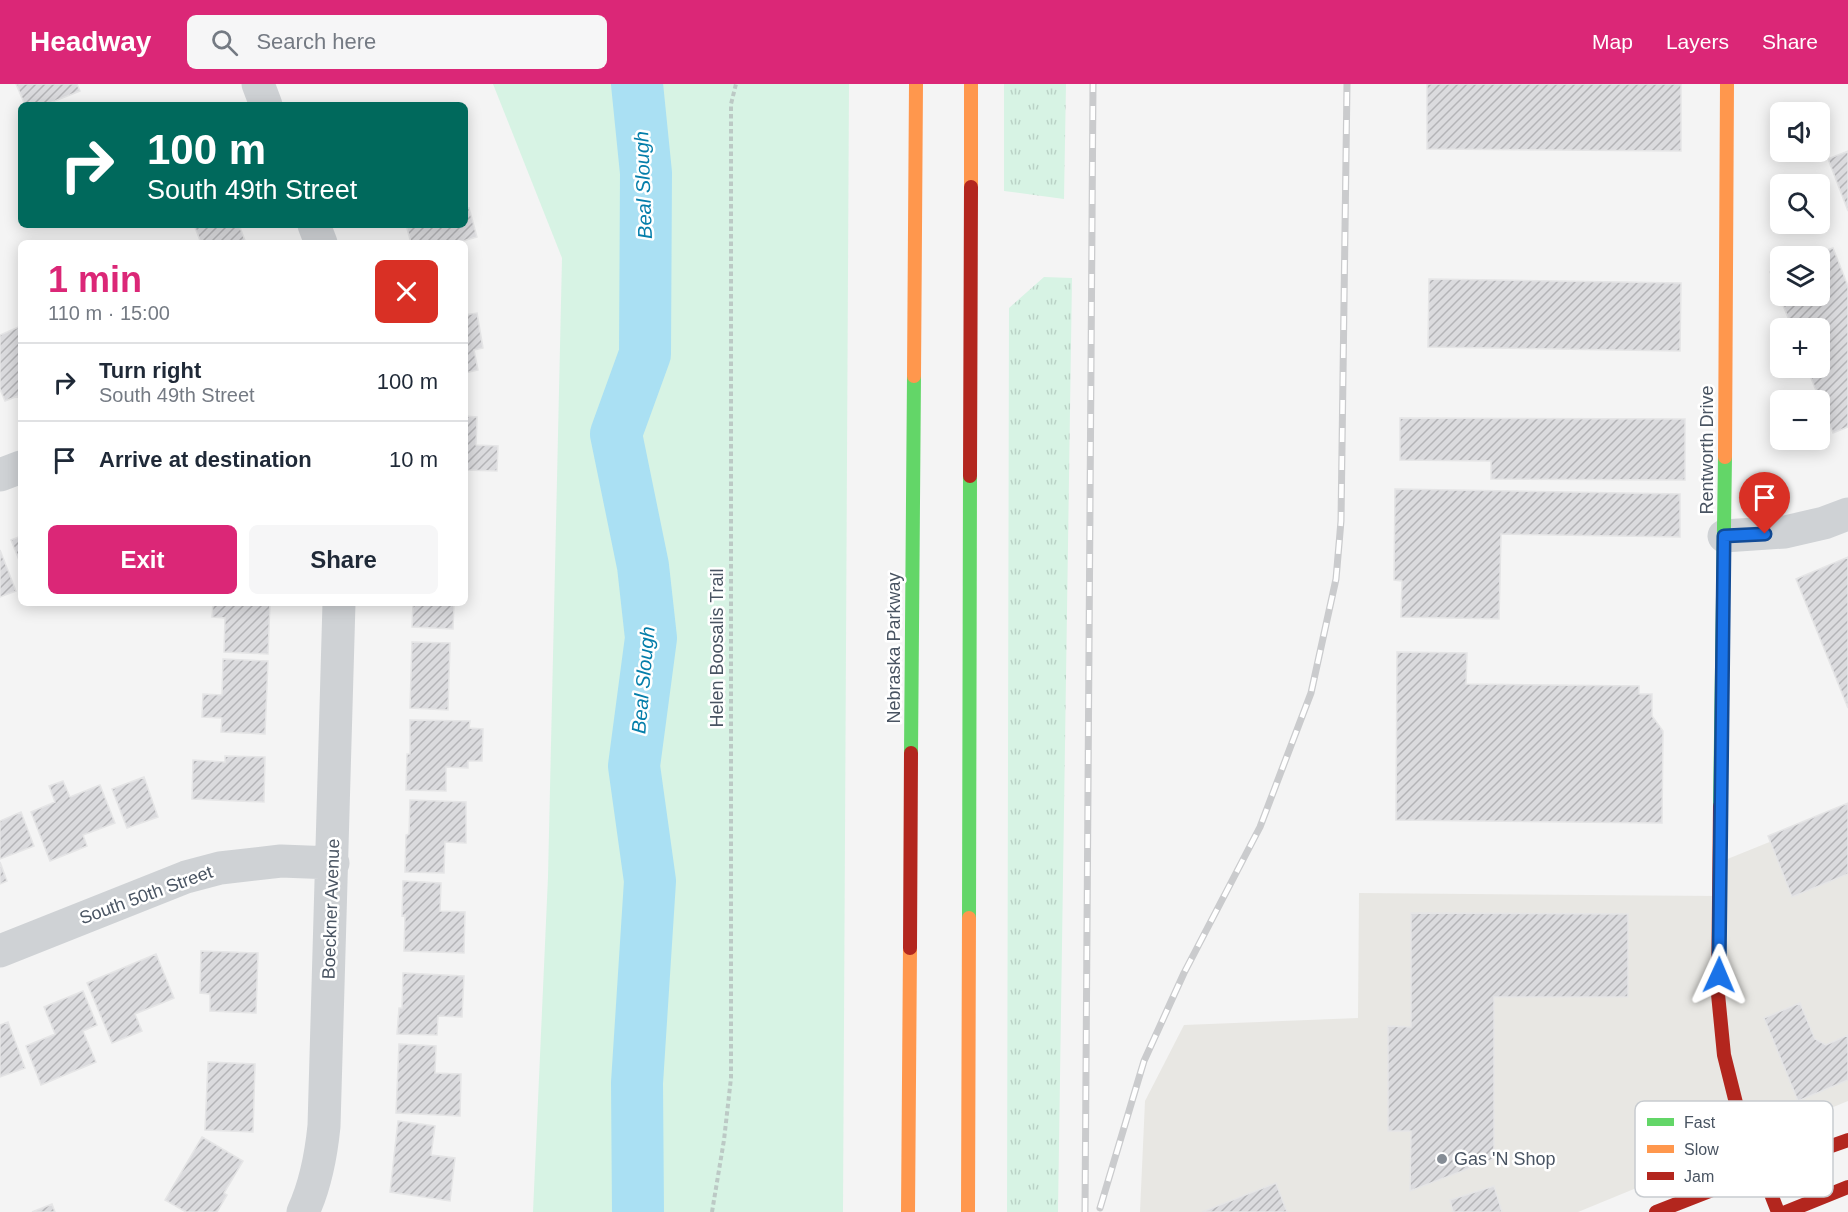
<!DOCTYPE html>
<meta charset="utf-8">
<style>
:root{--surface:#fff;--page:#f6f6f7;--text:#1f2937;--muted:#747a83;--line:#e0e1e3;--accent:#db2777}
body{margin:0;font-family:Helvetica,sans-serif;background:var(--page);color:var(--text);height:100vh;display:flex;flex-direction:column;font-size:22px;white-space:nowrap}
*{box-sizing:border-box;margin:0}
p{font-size:20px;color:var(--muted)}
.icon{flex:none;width:33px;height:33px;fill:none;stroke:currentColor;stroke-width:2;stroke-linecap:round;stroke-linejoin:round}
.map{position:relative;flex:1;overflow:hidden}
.drawer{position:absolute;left:18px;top:156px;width:450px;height:366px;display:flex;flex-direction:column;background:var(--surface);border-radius:9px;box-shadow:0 3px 15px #0003}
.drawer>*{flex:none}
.hud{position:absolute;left:18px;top:18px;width:450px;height:126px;border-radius:9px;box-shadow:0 3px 15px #0003;background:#00695c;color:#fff;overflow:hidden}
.tools{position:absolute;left:1770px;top:18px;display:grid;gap:12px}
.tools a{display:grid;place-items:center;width:60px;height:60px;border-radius:9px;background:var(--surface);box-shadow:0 3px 15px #0003;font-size:30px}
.pin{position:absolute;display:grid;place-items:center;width:51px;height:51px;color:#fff;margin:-62px -26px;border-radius:50% 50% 50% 0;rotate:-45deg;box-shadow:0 0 6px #0007}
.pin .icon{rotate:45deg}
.me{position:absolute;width:66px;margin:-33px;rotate:1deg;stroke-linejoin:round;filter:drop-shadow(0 0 4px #0008)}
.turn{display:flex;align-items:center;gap:21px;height:126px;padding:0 30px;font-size:27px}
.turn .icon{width:78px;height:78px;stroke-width:2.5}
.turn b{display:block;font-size:42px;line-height:51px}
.round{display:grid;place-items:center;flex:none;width:63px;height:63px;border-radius:9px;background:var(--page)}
.headline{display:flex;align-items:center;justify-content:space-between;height:102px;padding:0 30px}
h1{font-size:36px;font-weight:700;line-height:45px;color:var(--accent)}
.primary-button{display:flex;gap:12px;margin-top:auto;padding:12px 30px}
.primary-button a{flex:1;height:69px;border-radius:9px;background:var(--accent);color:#fff;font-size:24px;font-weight:700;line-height:69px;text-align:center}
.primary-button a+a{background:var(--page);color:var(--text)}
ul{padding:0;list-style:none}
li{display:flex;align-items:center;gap:18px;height:78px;padding:0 30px;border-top:2px solid var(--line)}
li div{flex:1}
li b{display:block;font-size:22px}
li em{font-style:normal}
header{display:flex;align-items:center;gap:36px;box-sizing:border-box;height:84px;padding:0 30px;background:var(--accent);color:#fff}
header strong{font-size:28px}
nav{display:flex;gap:33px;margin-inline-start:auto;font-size:21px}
.search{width:420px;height:54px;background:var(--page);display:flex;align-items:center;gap:15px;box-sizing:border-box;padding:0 21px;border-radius:9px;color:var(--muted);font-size:22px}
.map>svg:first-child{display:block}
.commercial{fill:#e8e7e3}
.grass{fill:url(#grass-tufts)}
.park{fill:#d7f3e4}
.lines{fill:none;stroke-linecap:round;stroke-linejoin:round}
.river{stroke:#aae0f3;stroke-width:52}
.building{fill:url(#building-hatch);stroke:#e5e5e6;stroke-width:1.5}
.path{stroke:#bcc9c5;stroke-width:4;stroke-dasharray:4.5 3;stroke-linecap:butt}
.street{stroke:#cfd2d5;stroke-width:33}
.fast{stroke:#63d668;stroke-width:14}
.slow{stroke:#ff974d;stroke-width:14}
.jam{stroke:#b3261e;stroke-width:14}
.rail-casing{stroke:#cacbcd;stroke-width:7}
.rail{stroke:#fff;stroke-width:4.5;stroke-dasharray:14;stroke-linecap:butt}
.route-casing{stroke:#114b97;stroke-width:15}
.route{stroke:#1a73e8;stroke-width:10}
.poi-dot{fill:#858c95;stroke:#fff;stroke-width:2}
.labels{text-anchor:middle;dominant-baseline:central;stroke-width:5;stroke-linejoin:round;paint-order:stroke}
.street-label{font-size:18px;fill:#495462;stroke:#fff}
.poi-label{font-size:18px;fill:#495462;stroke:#fff;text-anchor:start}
.water-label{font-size:20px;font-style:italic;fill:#047eaa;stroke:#fff}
.key{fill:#fff;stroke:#c8ccd0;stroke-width:1.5}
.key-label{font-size:16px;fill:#495462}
</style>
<header>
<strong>Headway</strong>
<div class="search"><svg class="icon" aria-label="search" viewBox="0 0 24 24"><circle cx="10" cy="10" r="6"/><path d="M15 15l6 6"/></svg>Search here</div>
<nav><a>Map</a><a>Layers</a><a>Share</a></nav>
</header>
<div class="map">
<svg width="1848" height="1128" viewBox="0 0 1848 1128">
<defs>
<pattern id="grass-tufts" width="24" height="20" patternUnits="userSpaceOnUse" patternTransform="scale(1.5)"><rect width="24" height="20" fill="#d7f3e4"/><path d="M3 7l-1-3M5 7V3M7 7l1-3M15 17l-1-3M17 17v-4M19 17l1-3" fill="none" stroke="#bad2c6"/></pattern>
<pattern id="building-hatch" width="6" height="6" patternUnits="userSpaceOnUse" patternTransform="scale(1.5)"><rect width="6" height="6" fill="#dbdbde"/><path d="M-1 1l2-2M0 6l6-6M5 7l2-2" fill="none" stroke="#b4b4b7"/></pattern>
</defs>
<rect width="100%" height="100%" fill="#f4f4f4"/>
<path class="commercial" d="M1848,726V1017L1578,1128H1140L1145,1017L1184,941L1358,934L1359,809L1719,812L1720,778Z"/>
<path class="grass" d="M1004,0H1066L1064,115L1004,107Z
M1044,193L1072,194L1058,1128H1007L1009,224Z"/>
<path class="park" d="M493,0H849L843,1128H533L548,793L562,174Z"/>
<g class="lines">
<path class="river" d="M637,0L646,89L645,270L616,350L643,482L651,554L634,682L650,797L637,999L638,1128"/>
</g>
<path class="building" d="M16,0H77L80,7L52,18L54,21H25Z
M1427,0H1681V67L1427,65Z
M1848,67V127L1828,75Z
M469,124L477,153L456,159H411L406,141H465V125Z
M194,141H239L246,159H201Z
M1833,164L1848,202V343L1833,349L1807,284H1820V244H1792L1770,188L1780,184V212H1820V172H1810Z
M1429,195L1681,199L1680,267L1428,263Z
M477,229L483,264L474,266L478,286L465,289V231Z
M21,242V315H19L18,312L5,317L0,305V251Z
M465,332L477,333L476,361L498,362L497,387L465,386Z
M1400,334L1685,335V396L1491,395V377L1400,376Z
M1395,405L1680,410V453L1501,450L1499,535L1401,533L1402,497L1394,496Z
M21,452V481L11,456Z
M0,466L16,507L0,513Z
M1848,473V624L1796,495Z
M213,519H270L268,570L224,568L225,534L212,533Z
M413,519H454L453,545L412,543Z
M412,558L450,559L448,626L410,624Z
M1397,568L1467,569L1466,600L1639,602V610H1652V632L1663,647L1662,739L1396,736Z
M223,575L268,577L265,650L221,648L222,634L202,633L203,610L222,611Z
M410,636L470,637L469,644L483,645L482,677H468V684L446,683V707L406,706L407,670H410Z
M225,672L265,673L264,718L192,715L193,676L225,678Z
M144,693L158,733L127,744L112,705Z
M63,697L70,713L100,701L115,739L83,751L87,762L50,777L31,728L55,718L49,702Z
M410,716L466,718V759L445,758L444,789L405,788L406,751L409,750Z
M1848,719V790L1792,813L1768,752Z
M21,728L34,762L0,775V737Z
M0,778L7,797L0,800Z
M403,797L441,799L440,827L465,828L464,869L404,867L405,831L402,832Z
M1411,829L1628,830V913H1494V1075L1410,1107L1411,1047H1388V942L1411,943Z
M201,867L258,869L256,929L210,927V910L200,909Z
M156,870L174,914L135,930L142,947L112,959L87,899Z
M403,889L464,892L462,933L438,932L437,951L397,950L399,924H402Z
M83,907L97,941L83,947L96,978L41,1001L26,962L55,950L44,923Z
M1800,919L1815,955L1826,961L1848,951V996L1798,1017L1764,934Z
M8,938L25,984L0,993V941Z
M399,960L436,962L435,989L461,990L460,1032L396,1029Z
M208,978L255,980L253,1048L205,1046Z
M398,1037L435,1042L431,1071L455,1074L450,1117L390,1108Z
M202,1053L243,1077L224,1109L227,1111L217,1128H186L165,1116Z
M1276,1099L1287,1128H1202Z
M1494,1102L1502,1128H1453L1450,1116Z
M52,1120L55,1128H32Z"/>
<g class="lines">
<path class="path" d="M712,1128L724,1056L731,994V20L736,0"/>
<path class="street" d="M258,0L266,21
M314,141L321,159
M0,391L21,383
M1724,452L1785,448L1824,439L1848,430
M0,867L186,793L220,784L281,777L333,779
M303,1128C316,1100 321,1072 324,1042L339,519"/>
<path class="fast" d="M911,669L914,292
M1720,722L1725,373
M969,834L970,392"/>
<path class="slow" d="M971,103V0
M914,292L916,0
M1725,373L1727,0
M908,1128L910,864
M968,1128L969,834"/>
<path class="jam" d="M970,392L971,103
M1720,722L1718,910L1724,971L1737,1023L1778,1128
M910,864L911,669
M1656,1128L1761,1087L1848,1056
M1786,1128L1848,1103"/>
<defs>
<path id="rail" d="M1100,1124L1144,977L1184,889L1260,743L1311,609L1336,495L1341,437L1347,0
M1085,1128L1093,0"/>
</defs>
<use href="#rail" class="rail-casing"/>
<use href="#rail" class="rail"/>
</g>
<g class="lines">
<defs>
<path id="route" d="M1719,891L1724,452L1765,450"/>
</defs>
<use href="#route" class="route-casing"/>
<use href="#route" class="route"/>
</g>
<circle class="poi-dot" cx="1442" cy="1075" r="6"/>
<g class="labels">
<g class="street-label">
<text transform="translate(1707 366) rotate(-90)">Rentworth Drive</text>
<text transform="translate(717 564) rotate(-90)">Helen Boosalis Trail</text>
<text transform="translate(894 564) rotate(-90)">Nebraska Parkway</text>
<text transform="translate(146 811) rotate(-20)">South 50th Street</text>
<text transform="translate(331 825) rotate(-88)">Boeckner Avenue</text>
</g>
<g class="poi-label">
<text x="1454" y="1075">Gas 'N Shop</text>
</g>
<g class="water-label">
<text transform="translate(643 101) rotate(-92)">Beal Slough</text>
<text transform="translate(643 596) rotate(-85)">Beal Slough</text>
</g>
</g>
<rect x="1635" y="1017" width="198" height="96" rx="9" class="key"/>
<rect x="1647" y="1034" width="27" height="8" fill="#63d668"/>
<rect x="1647" y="1061" width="27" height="8" fill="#ff974d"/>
<rect x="1647" y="1088" width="27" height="8" fill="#b3261e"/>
<g class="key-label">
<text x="1684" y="1044">Fast</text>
<text x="1684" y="1071">Slow</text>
<text x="1684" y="1098">Jam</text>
</g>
</svg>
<div class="tools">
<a><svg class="icon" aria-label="sound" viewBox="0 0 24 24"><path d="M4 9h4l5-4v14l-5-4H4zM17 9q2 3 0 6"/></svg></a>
<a><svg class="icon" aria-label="search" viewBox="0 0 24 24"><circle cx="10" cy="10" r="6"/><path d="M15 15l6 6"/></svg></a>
<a><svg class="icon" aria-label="layers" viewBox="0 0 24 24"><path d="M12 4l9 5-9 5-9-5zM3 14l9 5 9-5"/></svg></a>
<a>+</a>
<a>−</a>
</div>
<div class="pin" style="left:1765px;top:450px;background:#d93025"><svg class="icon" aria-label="arrive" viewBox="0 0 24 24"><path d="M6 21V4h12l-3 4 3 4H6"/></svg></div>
<svg class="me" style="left:1719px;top:891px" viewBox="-20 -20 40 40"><path d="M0-17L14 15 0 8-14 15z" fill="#1a73e8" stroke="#fff" stroke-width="4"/></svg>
<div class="hud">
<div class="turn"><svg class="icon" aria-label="right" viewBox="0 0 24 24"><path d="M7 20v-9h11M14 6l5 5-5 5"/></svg><div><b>100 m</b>South 49th Street</div></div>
</div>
<section class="drawer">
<div class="headline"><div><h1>1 min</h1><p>110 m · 15:00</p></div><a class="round" style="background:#d93025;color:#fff"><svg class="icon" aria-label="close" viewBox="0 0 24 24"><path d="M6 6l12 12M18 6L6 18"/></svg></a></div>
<ul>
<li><svg class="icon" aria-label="right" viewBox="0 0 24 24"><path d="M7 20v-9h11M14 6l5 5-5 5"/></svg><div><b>Turn right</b><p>South 49th Street</p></div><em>100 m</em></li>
<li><svg class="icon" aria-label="arrive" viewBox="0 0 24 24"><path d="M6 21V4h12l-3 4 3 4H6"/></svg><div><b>Arrive at destination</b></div><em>10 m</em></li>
</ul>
<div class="primary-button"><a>Exit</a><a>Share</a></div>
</section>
</div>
